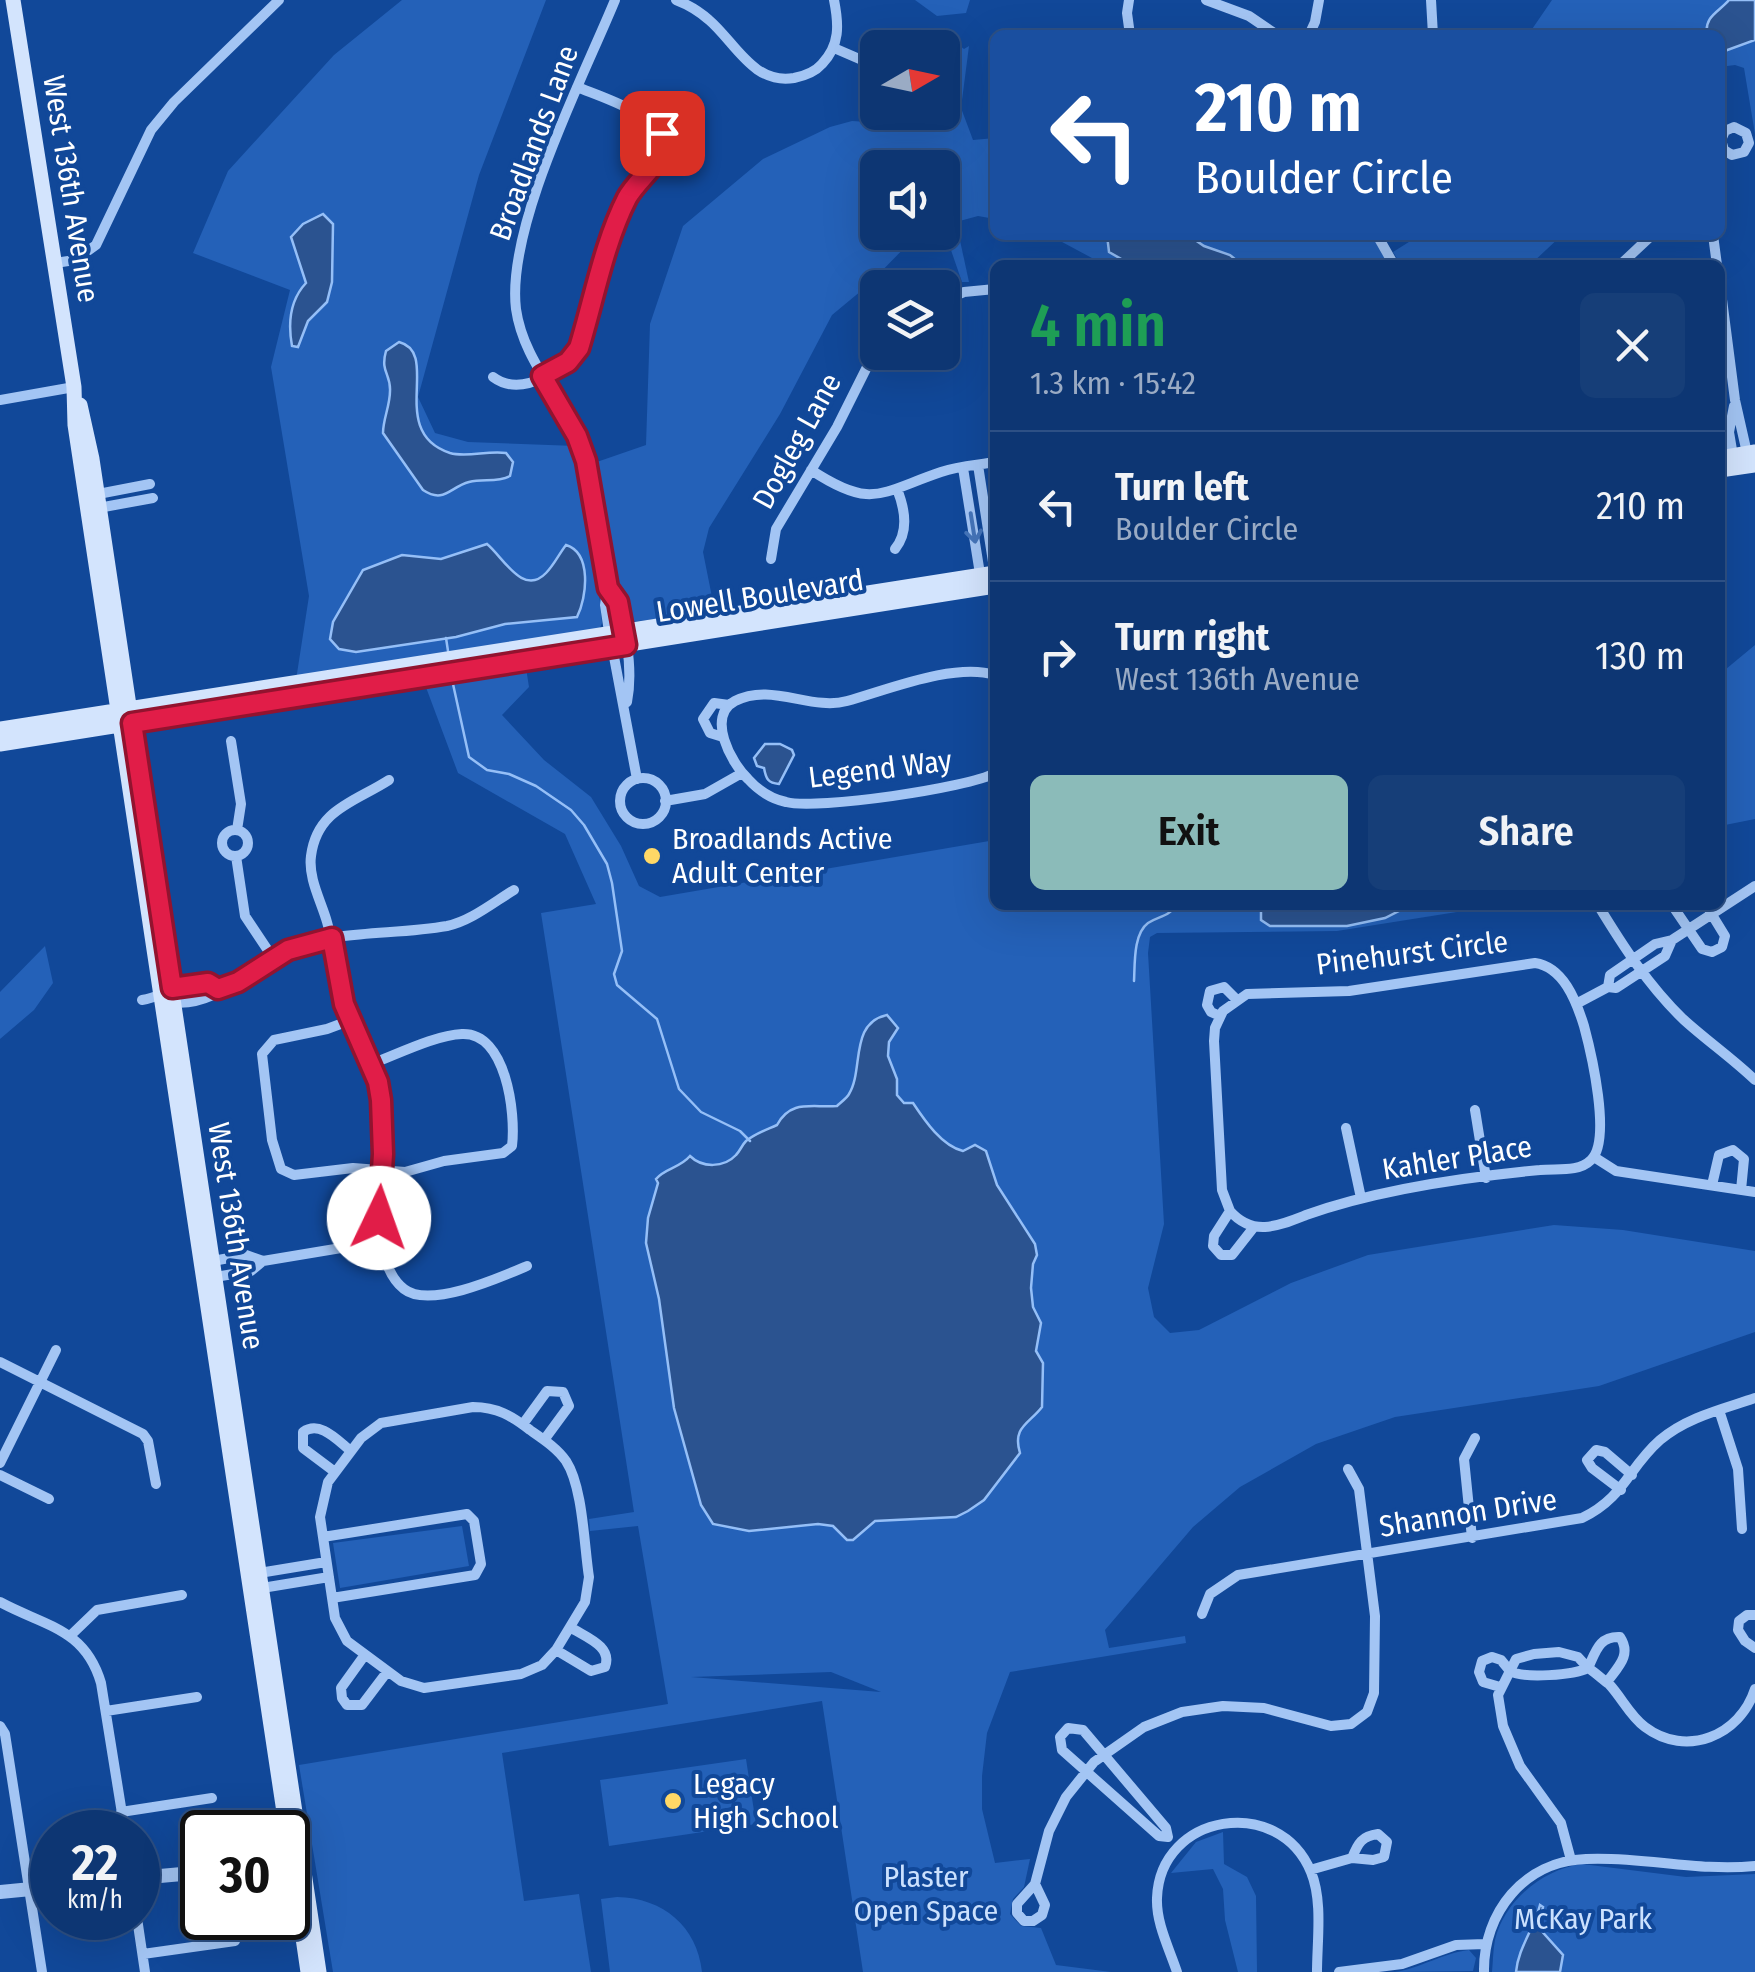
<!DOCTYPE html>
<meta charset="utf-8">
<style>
:root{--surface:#0d3673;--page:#163e78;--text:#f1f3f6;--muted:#9aabc4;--line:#2d5085;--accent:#8bbbb9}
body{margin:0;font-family:"Fira Sans Condensed",sans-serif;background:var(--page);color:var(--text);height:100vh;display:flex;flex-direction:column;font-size:38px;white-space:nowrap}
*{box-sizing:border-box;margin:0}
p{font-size:32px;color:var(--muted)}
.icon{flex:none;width:55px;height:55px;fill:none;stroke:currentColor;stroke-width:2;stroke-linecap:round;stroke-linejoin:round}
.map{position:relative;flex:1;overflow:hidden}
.sheet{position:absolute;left:990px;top:260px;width:735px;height:650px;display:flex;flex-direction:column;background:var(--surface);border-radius:15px;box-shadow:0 10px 40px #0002,0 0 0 2px var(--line)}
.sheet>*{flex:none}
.hud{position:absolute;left:990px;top:30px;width:735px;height:210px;border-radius:15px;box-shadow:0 10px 40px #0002,0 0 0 2px var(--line);background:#1a4fa0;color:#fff;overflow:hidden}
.needle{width:65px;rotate:81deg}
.controls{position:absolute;left:860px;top:30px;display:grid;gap:20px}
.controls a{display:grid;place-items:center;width:100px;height:100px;border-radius:15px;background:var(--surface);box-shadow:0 10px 40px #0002,0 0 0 2px var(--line);font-size:50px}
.speed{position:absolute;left:30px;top:1810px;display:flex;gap:20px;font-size:50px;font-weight:700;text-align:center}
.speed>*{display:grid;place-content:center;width:130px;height:130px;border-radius:50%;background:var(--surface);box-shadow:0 10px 40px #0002,0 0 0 2px var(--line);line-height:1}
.speed small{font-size:25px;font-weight:400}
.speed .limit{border:5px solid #111;border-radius:15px;background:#fff;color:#111}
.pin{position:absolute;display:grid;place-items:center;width:85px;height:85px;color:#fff;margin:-42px;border-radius:20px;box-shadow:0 5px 15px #0006}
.me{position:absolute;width:110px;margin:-55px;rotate:3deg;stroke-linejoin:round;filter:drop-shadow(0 0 8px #0008)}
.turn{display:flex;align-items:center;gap:35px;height:210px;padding:0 40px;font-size:45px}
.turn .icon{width:130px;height:130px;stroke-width:2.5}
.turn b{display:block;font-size:70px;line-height:85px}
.round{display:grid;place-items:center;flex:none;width:105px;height:105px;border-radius:15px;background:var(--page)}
.head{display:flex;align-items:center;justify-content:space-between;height:170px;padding:0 40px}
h1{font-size:60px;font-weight:600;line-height:75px;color:#1e9e55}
.action{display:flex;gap:20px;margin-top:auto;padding:20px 40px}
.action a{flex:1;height:115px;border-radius:15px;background:var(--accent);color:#111;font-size:40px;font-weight:600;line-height:115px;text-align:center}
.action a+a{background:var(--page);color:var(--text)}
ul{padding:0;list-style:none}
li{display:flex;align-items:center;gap:30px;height:150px;padding:0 40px;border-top:2px solid var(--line)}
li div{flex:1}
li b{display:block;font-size:38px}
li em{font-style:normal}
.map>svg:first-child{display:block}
.green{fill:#2461b8;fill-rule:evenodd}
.water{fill:#2b5390;stroke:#95bff7;stroke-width:2.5}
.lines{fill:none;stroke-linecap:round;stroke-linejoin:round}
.stream{stroke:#95bff7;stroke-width:2.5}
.minor{stroke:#a3c5f4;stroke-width:10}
.tertiary{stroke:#a3c5f4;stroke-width:14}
.secondary{stroke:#d3e4fd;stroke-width:15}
.oneway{stroke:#4474b9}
.route-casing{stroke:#92132f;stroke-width:25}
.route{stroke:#e11d48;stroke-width:18}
.poi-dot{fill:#ffd866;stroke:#114899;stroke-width:4}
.labels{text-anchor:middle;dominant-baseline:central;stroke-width:8;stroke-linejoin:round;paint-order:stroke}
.street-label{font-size:30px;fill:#fff;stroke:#114899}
.poi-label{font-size:30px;fill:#fff;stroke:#114899;text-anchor:start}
.park-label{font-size:30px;fill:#cbe1fe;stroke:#114899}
</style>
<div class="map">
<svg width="1755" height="1972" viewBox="0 0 1755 1972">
<rect width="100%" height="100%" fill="#114899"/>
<path class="green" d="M402,0H546L479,175L418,397L435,433L468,442L576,446C594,502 596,565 602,623L599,630L296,680L309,596L271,367L290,290L193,253L228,171L334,55Z
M915,0H970L966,13L937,16Z
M1552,0H1755V134L1744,68L1735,65L1720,67V35H1528Z
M956,43L964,49L969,46L961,108L973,140L995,138V219L978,216L956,222L969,282H962L943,227L942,168H878V232L919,233L867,286L832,315L780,414L709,528L703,552L715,612L630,622L624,617L606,548L591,464L646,445L650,324L683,226L763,159L830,127L852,121L901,124L938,132L959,58Z
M1049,235H1372L1389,265H1105Z
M1420,235H1562L1530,265H1401L1393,252Z
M1755,645V819L1720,826V674Z
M526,668L529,687L502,715L544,760L591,797L621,846L639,886L660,897L995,840V905H1501L1337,931L1157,933L1150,937L1148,953L1164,1224L1148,1288L1154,1317L1170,1333L1199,1330L1291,1283L1368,1255L1554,1225L1623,1230L1755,1251V1332L1599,1386L1395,1417L1316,1444L1240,1487L1193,1527L1105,1630L1109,1648L1185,1636L1186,1643L1010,1672L987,1733L982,1776V1809L995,1863L1030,1859L1024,1887L1013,1899L1010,1914L1021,1926L1041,1928L1056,1965L1111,1972H863L822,1701L502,1753L524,1901L579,1894L591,1972H333L299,1765L668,1704L638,1526L590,1531L589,1519L634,1512L541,913L596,904L565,834L458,773L424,682ZM831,1672L881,1692L691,1677Z
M45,946L53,983L34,1010L0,1039V992Z
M462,1526L469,1566L340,1588L333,1543Z
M746,1759L756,1824L609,1846L600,1780Z
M1223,1832L1224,1864L1247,1877L1256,1896L1257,1972H1238L1225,1920L1223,1889L1213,1869L1171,1873L1196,1842Z
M1582,1864L1686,1877L1755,1874V1972H1492C1493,1961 1493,1950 1495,1940C1504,1901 1543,1869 1582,1864Z
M617,1897C663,1898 697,1926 702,1972H610L601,1899Z
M1469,1950L1476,1958L1473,1971L1395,1972C1422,1968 1442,1953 1469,1950Z"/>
<path class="water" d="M1729,0H1755V40L1722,52L1720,35H1707C1704,16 1719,12 1729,0Z
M323,214L333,224L332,282L327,302L308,321L298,347L292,346C288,324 290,300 306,283L291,237L303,224Z
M1107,235H1188L1204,246L1230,255L1242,265L1130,264L1109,252Z
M399,342C442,353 386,432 450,453C467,458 488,450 506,453L513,462L510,476C496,483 483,478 469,482C450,487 444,504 423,490L383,433C383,419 390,406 390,391C391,374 380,372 386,351Z
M487,544C503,557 523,597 546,573C554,565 559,554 566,545C592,553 587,597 577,617L505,624L456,637L356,652L339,649L330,639L333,622L363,570L402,555L441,559Z
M765,744H780L792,750L794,755L779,784C768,783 766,779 764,768L757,766L754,758Z
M1261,905H1436L1403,909L1385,918L1347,926H1270L1261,920Z
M887,1015L898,1028L889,1042L888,1056L897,1079V1095L904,1103H913C925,1121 942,1146 963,1151L975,1145L986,1151L997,1185L1035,1244L1037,1255L1033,1264L1031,1288L1033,1307L1041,1323L1036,1351L1043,1363L1042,1407C1029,1424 1012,1427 1020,1453L984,1500L968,1511L956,1517L875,1521L853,1540H847L833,1526L818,1524L749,1531L713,1524L701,1505L674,1408L659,1299L646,1243L648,1218L658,1183L656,1179C665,1168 680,1168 690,1156C702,1168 724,1168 736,1155C740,1151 742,1145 746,1141C756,1133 766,1130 777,1125C791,1099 812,1108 837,1106C839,1104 848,1097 849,1094C864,1070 849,1023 887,1015Z
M1540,1905L1543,1907L1538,1927L1563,1955L1560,1972H1516C1518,1948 1534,1929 1540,1905Z"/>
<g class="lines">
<path class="stream" d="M446,638L448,651
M453,684L469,757L487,770L509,774L536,786L571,810L584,825L607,864L612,883L622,951L614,974L617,985L657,1019L679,1089L701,1112L740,1131L750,1141
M1134,981C1135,965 1133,934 1148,923C1159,916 1169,917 1176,905"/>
<path class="minor" d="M615,0C583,78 506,227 516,309C523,359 560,395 578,439C597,485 598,540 607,588L605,605L608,625L637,779
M676,0C689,5 699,11 709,20C735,42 753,85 794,78C804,76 815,72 822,64C840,45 839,25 834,0
M1129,0L1127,13L1130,35
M1206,0L1249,16L1277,35
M1431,0L1433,35
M1309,35L1315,22L1319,0
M834,48L878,67
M1720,154L1724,150L1721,140L1725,131L1734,127L1746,133L1749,143L1744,152L1732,155L1724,150
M1377,235L1394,265
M1713,235L1717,265
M55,263L75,260L96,245L151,130L174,102L279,0
M1620,265L1652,235
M1720,284L1735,400L1747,453
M942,301L964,292L995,289
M915,352L925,362L933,360L937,352
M493,377C520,397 554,374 576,355L621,213L634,186L664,152L665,140C648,111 607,99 577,87
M0,400L74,387
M1733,456L1729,432L1734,406
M978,465L995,575
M963,468L981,580
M811,470C872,510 879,493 941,472C958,466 978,465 995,462
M93,495L150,484
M93,509L153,498
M895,549C909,532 905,509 897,489
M771,559L776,529L837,427L867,367L879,352
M608,589C627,615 633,672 627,702
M995,675C955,662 887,690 847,701C811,711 771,682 735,701C706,716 731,763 748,779C758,790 772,799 786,802C816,810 969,788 995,773
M723,737L710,733L703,719L714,703L729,705
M231,741L241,804L237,830
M620 801a23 23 0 1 1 46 0a23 23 0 1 1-46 0Z
M389,780C355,802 317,809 311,856C308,878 321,901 327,922C335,949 335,978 344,1004C353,1031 370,1055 377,1082C388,1117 381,1152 379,1188C378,1218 378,1269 404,1289C429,1309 499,1278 527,1266
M665,801L705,794L742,773
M222 843a13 13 0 1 1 26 0a13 13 0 1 1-26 0Z
M236,856L245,916L273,958
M1598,905C1623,946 1648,985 1683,1019C1706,1040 1732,1058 1755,1080
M1672,905L1702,949L1712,952L1722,947L1725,936L1706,905
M1608,987L1610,975L1655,944L1672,940L1755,886
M142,1000C167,996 192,974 218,989
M171,1002C218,1009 253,962 294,947C343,930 396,935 447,926C471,921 494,902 514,890
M1576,1004L1608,987L1616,988L1665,956L1672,940
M1220,1016L1211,1012L1207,1005L1210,991L1224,987L1236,999
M351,1020L327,1029L274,1040L262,1054L272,1140L281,1169L294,1175L353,1168L405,1172L444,1161L503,1153L512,1146C516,1113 506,1032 462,1034C435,1035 396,1055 371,1064
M1475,1110L1486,1178
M1346,1128L1361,1198
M1594,1157L1616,1171L1755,1192
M1712,1185L1719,1155L1733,1150L1744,1159L1741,1190
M1230,1211C1253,1237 1278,1226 1306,1215C1376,1190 1466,1177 1540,1170C1556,1168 1578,1173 1591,1160C1612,1140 1591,1052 1584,1026C1576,1000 1563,967 1535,963L1349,991L1247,994L1223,1011L1215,1028L1214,1041L1222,1190L1230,1211L1214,1236L1213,1246L1221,1255H1232L1254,1227
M207,1262L246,1255L263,1261L383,1241
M209,1278L251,1271L263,1261
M0,1362L143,1434L148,1441L156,1484
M473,1407C497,1407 512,1416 530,1430C543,1439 557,1448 566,1461C583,1487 584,1545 589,1577L585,1602L556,1650L542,1665L521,1674L424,1688L401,1681L347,1641L335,1618L320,1517L328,1482L361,1438L381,1423Z
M1719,1410L1738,1469L1742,1529
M523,1424L547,1391L563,1392L569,1406L544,1440
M0,1463L56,1350
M335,1472L303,1448V1432C320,1420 337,1440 351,1451
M0,1475L49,1499
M1621,1490L1592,1468L1587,1460L1596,1450L1605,1452L1632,1475
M323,1537L467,1514L474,1521L481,1564L475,1575L332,1598
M1472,1538L1464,1459L1475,1438
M253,1574L326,1562
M256,1589L329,1577
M0,1602C44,1626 85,1628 101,1683L125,1832
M1202,1614L1210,1594L1238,1575L1582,1518C1625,1497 1628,1468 1660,1440C1687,1417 1723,1409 1755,1398
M1755,1615H1747L1739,1621L1738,1630L1745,1641L1755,1648
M71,1635L97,1610L182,1595
M556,1650L591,1671L605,1667C613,1646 585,1637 570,1627
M1559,1652L1578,1657L1588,1668C1574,1675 1524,1679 1510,1671L1516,1659L1534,1654Z
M364,1656L341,1688L342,1698L347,1705H362L387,1672
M1607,1682C1618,1667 1632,1655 1620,1637C1599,1636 1596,1651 1588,1668C1596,1673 1602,1679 1609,1684C1622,1698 1630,1716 1645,1727C1686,1758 1740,1736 1755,1689
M1500,1687L1483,1682L1479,1672L1482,1661L1492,1657L1501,1660L1510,1671L1498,1695L1503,1726L1520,1766L1561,1823L1571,1860
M106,1711L197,1697
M0,1726L5,1734L42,1972
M1068,1728L1083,1730L1166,1828L1168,1837L1159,1836L1062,1750L1060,1737Z
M121,1812L212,1798
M1310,1870L1352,1858L1373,1860L1384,1857L1387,1842L1378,1834C1362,1836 1358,1843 1352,1858
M1035,1884L1045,1905L1042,1915L1033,1921H1024L1017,1913V1904L1035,1884L1049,1831L1066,1797L1094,1762L1144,1727L1182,1712L1223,1706L1264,1708L1331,1726L1351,1724L1367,1712L1374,1693L1375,1616L1359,1489L1348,1469
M137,1918L145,1972
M143,1954L235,1941
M1177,1972C1169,1948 1156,1923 1157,1898C1160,1813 1279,1794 1311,1872C1323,1901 1317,1941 1317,1972
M1339,1972L1402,1964L1456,1945L1485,1944
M1484,1972C1483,1913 1524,1861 1586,1859C1642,1856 1698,1872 1755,1866"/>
<path class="tertiary" d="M182,1874L202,1863
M138,1878L182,1874L202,1880
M0,1892L52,1887"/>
<path class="secondary" d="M13,0L74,387L75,425L287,1832
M80,405L92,459L319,1972
M1720,458L1755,452
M1720,470L1755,465
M0,729L995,573
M0,744L995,586
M289,1842L308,1972"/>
</g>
<defs><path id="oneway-shaft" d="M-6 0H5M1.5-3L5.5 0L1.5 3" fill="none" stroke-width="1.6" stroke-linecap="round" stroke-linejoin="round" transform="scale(2.5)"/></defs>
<use class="oneway" href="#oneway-shaft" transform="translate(973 528) rotate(81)"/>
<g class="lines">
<defs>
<path id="route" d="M379,1218L383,1154L381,1100L378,1082L344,1004L332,938L288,950L238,982L218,989L208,983L172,988L132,723L626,645L618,602L608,588L586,461L577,436L542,376L568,362L579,348C594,299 604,243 627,198C638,177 673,155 662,133"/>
</defs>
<use href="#route" class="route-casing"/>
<use href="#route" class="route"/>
</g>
<g class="poi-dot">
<circle cx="652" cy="856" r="10"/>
<circle cx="673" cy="1801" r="10"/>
</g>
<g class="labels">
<g class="street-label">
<text transform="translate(534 143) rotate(-70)">Broadlands Lane</text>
<text transform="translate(71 189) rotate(81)">West 136th Avenue</text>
<text transform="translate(797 441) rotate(-61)">Dogleg Lane</text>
<text transform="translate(760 596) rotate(-9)">Lowell Boulevard</text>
<text transform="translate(880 769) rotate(-7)">Legend Way</text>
<text transform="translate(1412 953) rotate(-7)">Pinehurst Circle</text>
<text transform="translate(1457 1158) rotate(-9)">Kahler Place</text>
<text transform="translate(236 1236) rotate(81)">West 136th Avenue</text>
<text transform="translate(1468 1513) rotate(-9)">Shannon Drive</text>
</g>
<g class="poi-label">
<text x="672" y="839">Broadlands Active<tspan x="672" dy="34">Adult Center</tspan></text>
<text x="693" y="1784">Legacy<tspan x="693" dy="34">High School</tspan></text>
</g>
<g class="park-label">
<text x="926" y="1877">Plaster<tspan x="926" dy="34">Open Space</tspan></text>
<text x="1583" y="1919">McKay Park</text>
</g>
</g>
</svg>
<div class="controls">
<a><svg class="needle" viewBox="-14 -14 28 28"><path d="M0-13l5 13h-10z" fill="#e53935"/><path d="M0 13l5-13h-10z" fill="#9aabc4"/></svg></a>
<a><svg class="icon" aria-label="sound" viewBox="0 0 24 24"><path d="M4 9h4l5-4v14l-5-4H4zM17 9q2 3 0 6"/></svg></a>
<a><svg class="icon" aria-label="layers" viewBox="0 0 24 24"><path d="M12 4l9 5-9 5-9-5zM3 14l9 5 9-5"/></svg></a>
</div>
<div class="speed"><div>22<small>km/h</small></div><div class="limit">30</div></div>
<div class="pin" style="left:662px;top:133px;background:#d93025"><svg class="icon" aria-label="arrive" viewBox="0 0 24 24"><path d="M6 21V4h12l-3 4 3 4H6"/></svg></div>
<svg class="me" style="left:379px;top:1218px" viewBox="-20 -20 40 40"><circle r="19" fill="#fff"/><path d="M0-13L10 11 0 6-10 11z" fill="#e11d48"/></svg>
<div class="hud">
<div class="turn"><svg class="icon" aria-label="left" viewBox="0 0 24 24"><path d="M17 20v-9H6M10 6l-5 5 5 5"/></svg><div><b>210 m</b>Boulder Circle</div></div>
</div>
<section class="sheet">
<div class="head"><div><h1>4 min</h1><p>1.3 km · 15:42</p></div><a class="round"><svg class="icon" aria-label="close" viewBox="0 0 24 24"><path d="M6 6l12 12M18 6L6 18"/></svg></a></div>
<ul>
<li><svg class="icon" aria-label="left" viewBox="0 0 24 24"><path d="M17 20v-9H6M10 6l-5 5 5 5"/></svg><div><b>Turn left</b><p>Boulder Circle</p></div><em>210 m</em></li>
<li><svg class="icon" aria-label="right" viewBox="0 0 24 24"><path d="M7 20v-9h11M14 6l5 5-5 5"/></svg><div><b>Turn right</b><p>West 136th Avenue</p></div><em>130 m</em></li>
</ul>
<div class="action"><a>Exit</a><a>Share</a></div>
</section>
</div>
